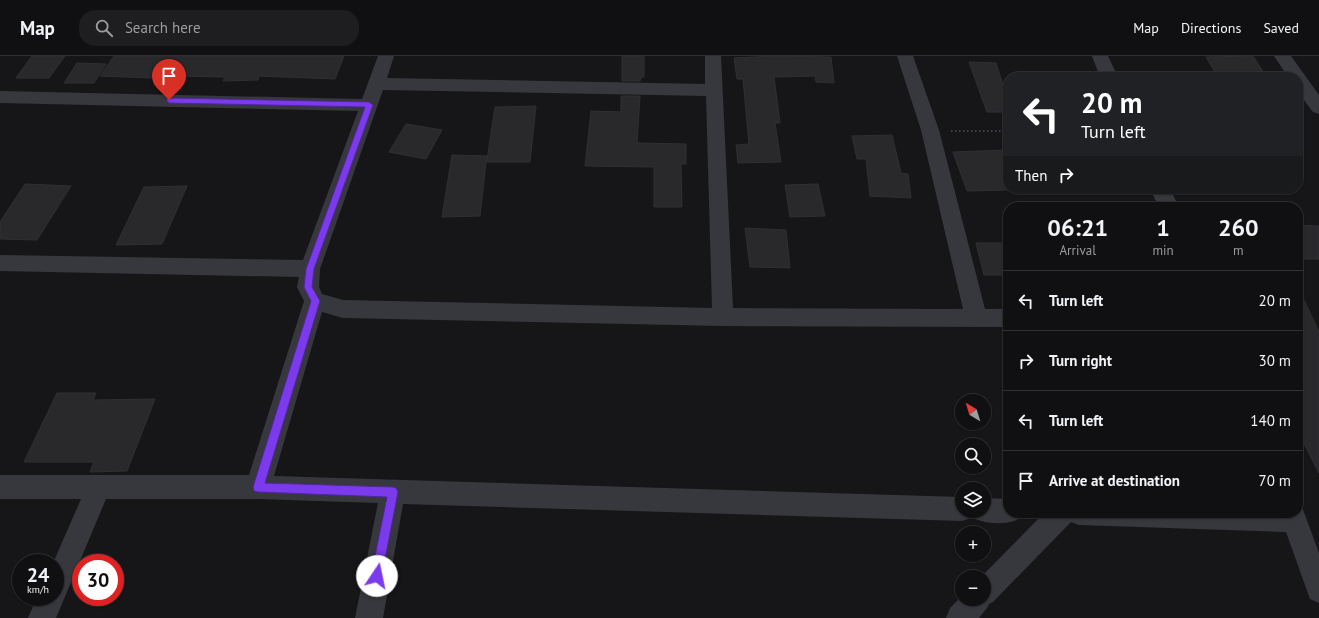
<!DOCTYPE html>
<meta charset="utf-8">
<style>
:root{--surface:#101012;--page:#1e1e20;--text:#f1f3f6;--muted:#9c9d9f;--line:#303032}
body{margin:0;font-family:"PT Sans",sans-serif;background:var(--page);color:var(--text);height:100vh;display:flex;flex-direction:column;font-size:15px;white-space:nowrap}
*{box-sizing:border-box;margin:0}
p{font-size:13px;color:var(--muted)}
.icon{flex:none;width:22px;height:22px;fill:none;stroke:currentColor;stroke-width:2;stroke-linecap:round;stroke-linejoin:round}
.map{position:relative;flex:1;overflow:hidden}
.drawer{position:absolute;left:1003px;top:146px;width:300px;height:316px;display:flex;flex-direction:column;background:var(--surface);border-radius:16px;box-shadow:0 1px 3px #0004,0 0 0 1px var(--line)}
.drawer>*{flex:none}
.top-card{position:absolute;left:1003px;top:16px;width:300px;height:122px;border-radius:16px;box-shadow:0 1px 3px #0004,0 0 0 1px var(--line);background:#202124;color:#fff;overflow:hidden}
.needle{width:26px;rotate:322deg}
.tools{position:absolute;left:955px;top:338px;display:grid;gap:8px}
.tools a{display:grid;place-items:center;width:36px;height:36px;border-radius:50%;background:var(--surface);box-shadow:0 1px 3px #0004,0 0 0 1px var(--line);font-size:20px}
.speed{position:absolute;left:12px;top:498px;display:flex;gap:8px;font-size:20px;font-weight:700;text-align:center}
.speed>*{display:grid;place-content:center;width:52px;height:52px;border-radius:50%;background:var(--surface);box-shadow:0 1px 3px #0004,0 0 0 1px var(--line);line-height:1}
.speed small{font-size:10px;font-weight:400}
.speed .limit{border:6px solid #d22;background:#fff;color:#111}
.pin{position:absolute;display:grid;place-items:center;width:34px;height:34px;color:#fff;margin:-41px -17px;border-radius:50% 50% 50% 0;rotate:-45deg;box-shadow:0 0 4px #0007}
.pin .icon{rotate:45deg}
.me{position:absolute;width:44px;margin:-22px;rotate:11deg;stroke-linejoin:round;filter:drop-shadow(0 0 3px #0008)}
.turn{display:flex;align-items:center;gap:14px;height:84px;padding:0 12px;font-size:18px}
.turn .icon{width:52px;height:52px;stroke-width:2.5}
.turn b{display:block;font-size:28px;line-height:34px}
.then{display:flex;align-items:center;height:38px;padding:0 12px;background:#0003;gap:8px;font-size:15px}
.eta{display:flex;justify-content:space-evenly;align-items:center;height:68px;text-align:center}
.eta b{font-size:24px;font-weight:600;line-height:28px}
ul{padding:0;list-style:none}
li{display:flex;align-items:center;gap:12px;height:60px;padding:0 12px;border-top:1px solid var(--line)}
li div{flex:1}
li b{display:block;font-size:15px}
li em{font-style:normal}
header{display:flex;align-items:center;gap:24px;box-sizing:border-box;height:56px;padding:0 20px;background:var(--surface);border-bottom:1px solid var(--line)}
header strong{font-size:19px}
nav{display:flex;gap:22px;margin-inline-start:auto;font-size:14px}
.search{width:280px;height:36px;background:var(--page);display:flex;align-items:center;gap:10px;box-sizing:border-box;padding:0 14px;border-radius:16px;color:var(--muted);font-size:15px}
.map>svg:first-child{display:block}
.building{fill:#29292c;stroke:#303034}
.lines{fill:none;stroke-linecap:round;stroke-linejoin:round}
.path{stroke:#3d3f44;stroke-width:2;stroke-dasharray:1.5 2.5;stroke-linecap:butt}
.minor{fill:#37383d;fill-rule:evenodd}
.route{fill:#7c3aed;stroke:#51269a}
</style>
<header>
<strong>Map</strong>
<div class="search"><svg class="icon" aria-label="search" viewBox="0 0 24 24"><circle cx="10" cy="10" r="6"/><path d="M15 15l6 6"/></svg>Search here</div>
<nav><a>Map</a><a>Directions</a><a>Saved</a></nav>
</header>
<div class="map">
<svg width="1319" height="562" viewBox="0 0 1319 562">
<rect width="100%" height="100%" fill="#161618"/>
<path class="building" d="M32,0H65L49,22H16Z
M114,0H344L335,23L259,20L258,24L223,25L225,21L178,20L176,22H153L100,20Z
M622,0H644V21H641L640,25H622Z
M775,0L831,1L834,27L816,26L815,20L774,21L780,67H775L781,106L738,107L736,89L749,88L743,23H737L734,2Z
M1253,0L1266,20L1218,21L1206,1Z
M969,6L996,7L1008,45V56H987Z
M77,7L106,8L94,27H64Z
M621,40H640L637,87L686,88V108H681L682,151H654V111L585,110L591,55L621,56Z
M536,50L530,106H486L480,160L442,161L452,99L487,100V104L495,51Z
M406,68L442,74L426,103L389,96Z
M892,79L901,117L908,118L911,142L870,140L866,103H857L852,80Z
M1008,94V134L967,135L953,96Z
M25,128L71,130L37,184L0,183V166Z
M818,128L825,160L790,161L785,129Z
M187,130L162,188L116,189L144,131Z
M1298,169L1319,170V203H1298Z
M745,172L786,174L790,212L750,211Z
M976,187H1008V219H984Z
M1298,231L1319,276V417L1298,376Z
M57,337H96L93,344L155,343L127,415L90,416L94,406H24Z"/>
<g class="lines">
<path class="path" d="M951,75H1008"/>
<path class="minor" d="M378,0H394L387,22L705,28V0H721L733,252L963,253L921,74L897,0H913L939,74L985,253H1008V271L723,270L343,262L322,256L274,420L962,441V455H984V442L1008,443V457H1020L1017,464C1004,469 988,468 975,463L973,457L971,462L962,465L403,448L383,562H355L378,447L258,443H106L56,562H28L37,541H55V507H53L81,443H0V419H249L304,245L297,231L299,221L0,215V199L303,204L358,55L0,47V35L362,43ZM383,34L706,40L712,252L343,244L322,238L319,231L320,213Z
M1092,0H1108L1118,21H1100Z
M1274,0H1291L1319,39V58L1313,56L1298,36V21H1288Z
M1150,133H1170L1179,151H1159Z
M1298,447L1301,448L1319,497V547L1310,543L1286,476L1079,469L1071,466L993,546L989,548L987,552L979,562H946L950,552L962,540V543H984V521H981L1044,457H1298Z"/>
</g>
<path class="route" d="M169,42L369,46L373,49L314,213L312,231L320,245L265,427L393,431L396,432L398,436L381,524L377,525L373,524L371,520L387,441L258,436L254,435L253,431L311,245L304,231L306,213L365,51L169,47L166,44Z"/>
</svg>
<div class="tools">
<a><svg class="needle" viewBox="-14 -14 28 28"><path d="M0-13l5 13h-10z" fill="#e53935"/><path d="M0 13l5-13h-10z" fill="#9c9d9f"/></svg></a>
<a><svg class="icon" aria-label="search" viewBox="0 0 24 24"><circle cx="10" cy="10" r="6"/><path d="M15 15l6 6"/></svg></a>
<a><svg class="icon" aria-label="layers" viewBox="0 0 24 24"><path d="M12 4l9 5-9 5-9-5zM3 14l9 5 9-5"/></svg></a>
<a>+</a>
<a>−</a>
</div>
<div class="speed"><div>24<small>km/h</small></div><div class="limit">30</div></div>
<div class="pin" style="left:169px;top:44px;background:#d93025"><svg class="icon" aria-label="arrive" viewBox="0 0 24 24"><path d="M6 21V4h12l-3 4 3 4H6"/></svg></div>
<svg class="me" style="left:377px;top:520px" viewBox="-20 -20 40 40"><circle r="19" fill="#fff"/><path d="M0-13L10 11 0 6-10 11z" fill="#7c3aed"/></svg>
<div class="top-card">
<div class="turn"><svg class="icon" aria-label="left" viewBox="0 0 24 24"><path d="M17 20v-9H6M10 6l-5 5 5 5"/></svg><div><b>20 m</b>Turn left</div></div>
<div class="then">Then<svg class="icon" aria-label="right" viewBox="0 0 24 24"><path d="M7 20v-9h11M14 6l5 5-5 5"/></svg></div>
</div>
<section class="drawer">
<div class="eta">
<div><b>06:21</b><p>Arrival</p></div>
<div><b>1</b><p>min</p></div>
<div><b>260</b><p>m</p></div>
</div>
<ul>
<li><svg class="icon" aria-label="left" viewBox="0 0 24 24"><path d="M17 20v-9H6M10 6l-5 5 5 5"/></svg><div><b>Turn left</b></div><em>20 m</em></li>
<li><svg class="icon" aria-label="right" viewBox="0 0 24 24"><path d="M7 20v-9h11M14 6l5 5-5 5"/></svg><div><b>Turn right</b></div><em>30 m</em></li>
<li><svg class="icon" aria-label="left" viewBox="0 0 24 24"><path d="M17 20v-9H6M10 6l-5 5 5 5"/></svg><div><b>Turn left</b></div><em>140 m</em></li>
<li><svg class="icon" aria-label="arrive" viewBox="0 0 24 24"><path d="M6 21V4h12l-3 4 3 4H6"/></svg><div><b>Arrive at destination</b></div><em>70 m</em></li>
</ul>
</section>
</div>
